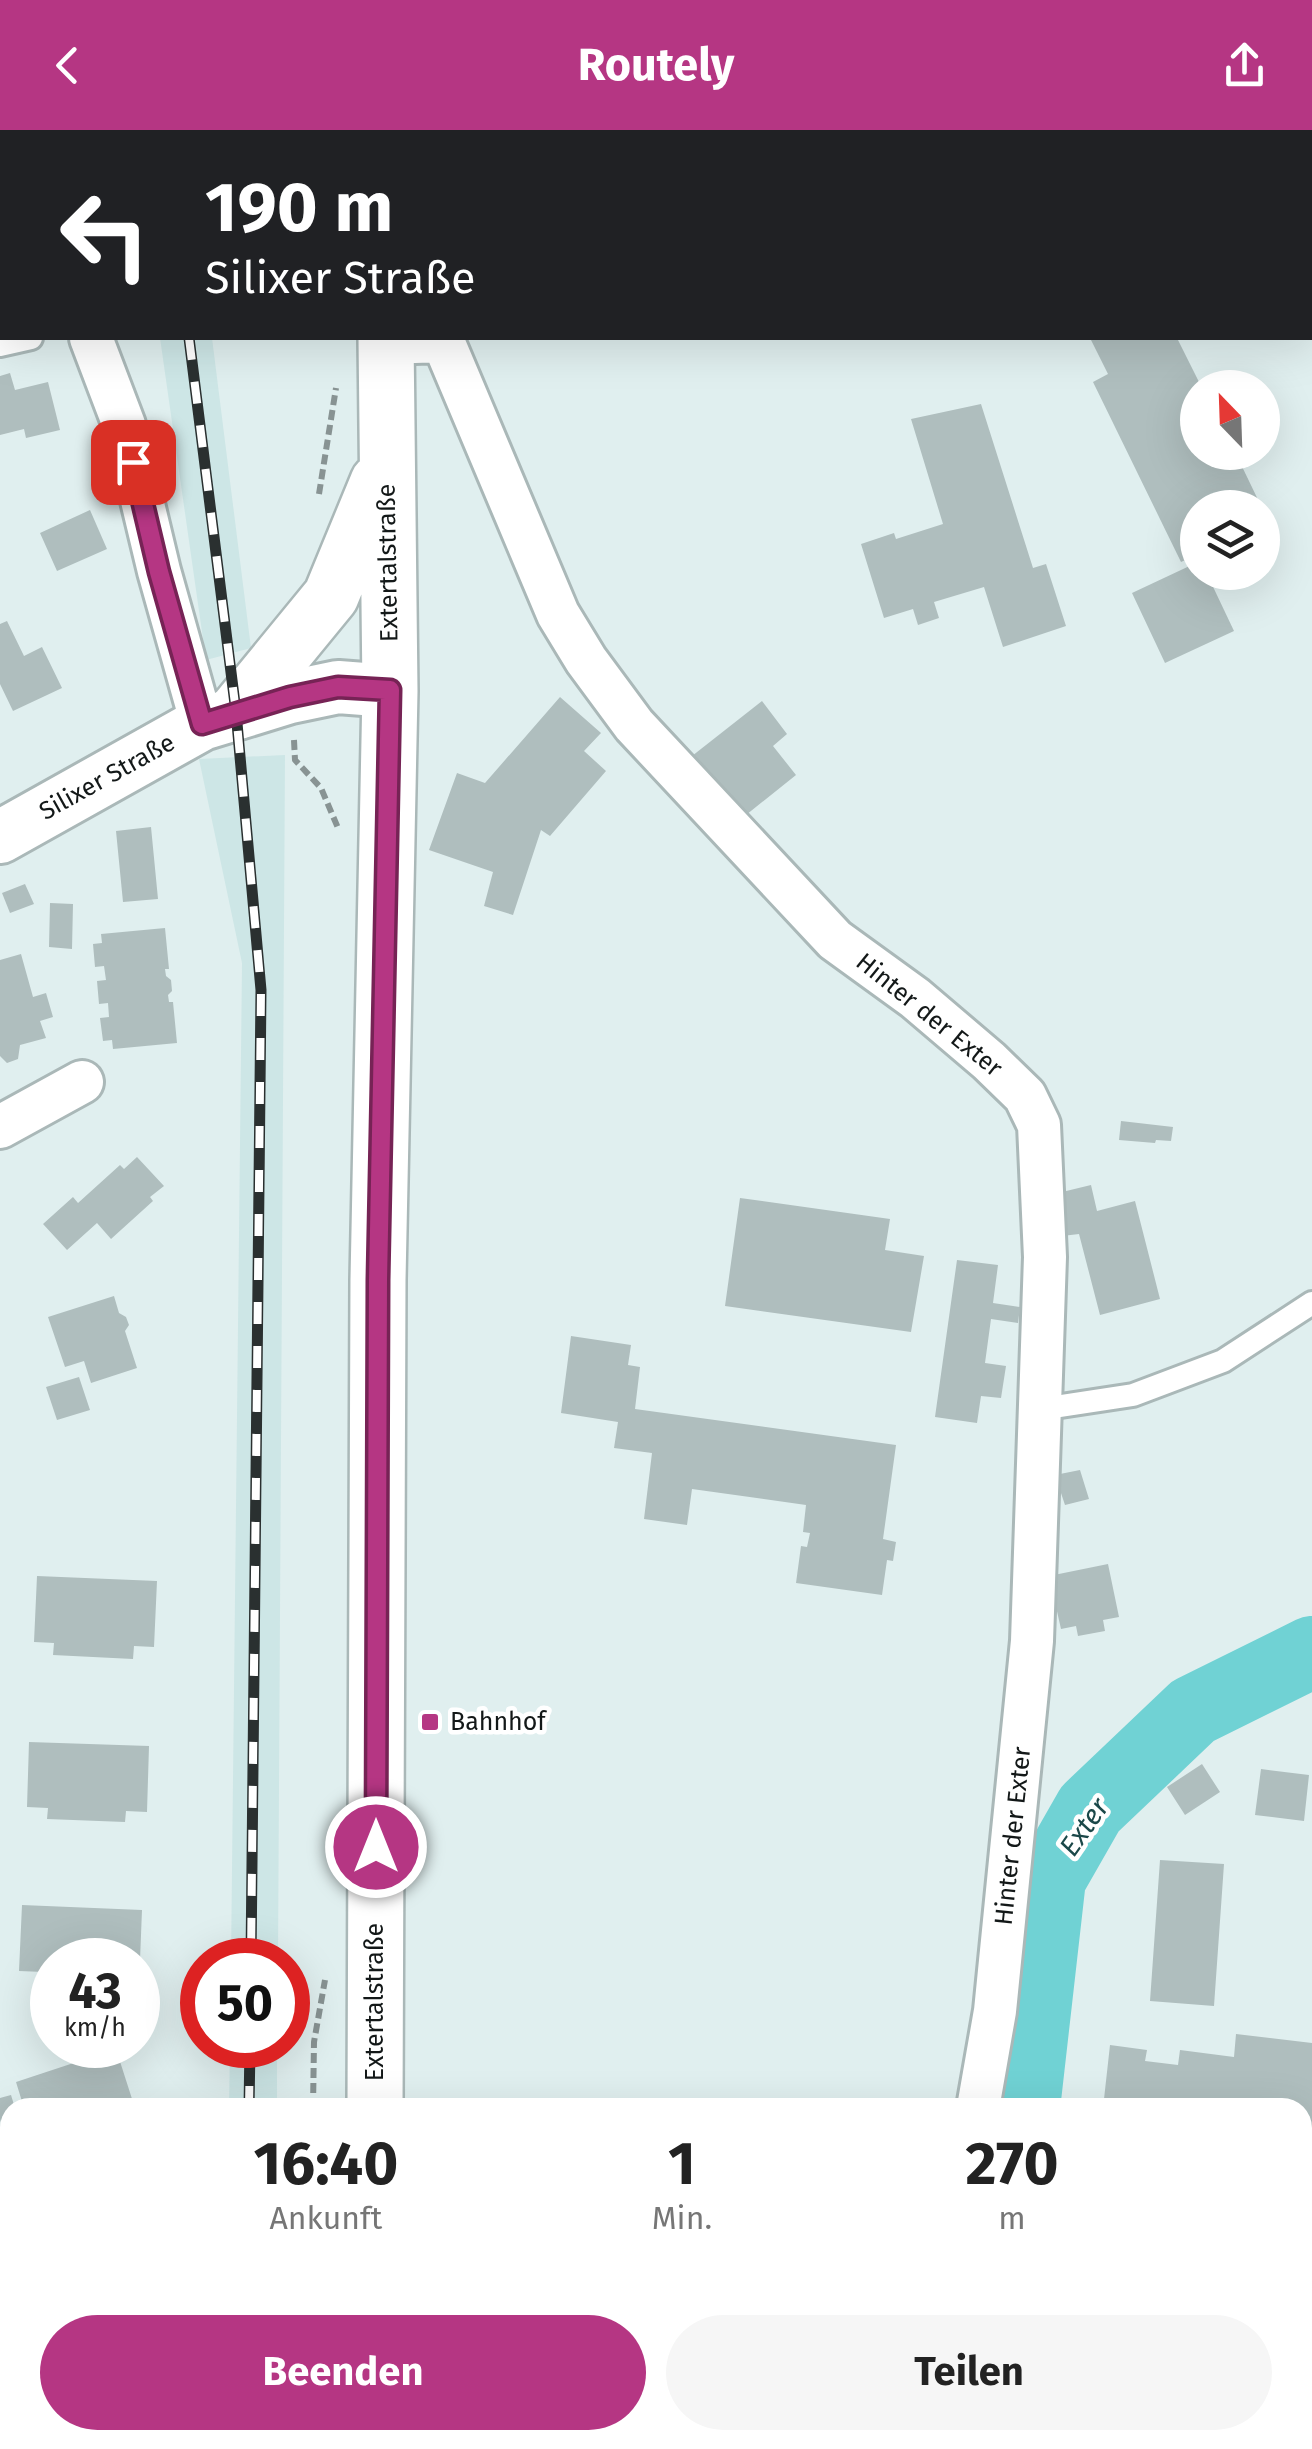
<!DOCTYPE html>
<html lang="de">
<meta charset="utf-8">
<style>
:root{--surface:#fff;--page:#f6f6f6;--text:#222;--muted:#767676;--accent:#b53683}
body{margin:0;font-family:"Fira Sans",sans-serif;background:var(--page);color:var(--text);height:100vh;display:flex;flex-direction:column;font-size:38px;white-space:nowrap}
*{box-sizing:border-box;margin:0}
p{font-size:32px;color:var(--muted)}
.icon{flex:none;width:55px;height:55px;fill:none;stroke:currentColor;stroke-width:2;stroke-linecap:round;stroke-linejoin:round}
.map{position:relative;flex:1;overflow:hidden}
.panel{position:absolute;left:0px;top:1968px;width:1312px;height:352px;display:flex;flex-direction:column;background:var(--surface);border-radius:30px 30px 0 0;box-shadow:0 10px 40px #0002}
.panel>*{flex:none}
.top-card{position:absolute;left:0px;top:0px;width:1312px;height:210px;box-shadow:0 10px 40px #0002;background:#202124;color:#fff;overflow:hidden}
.needle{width:65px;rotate:337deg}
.controls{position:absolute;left:1180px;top:240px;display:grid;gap:20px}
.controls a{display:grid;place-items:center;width:100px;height:100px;border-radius:50%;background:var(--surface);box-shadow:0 10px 40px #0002;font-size:50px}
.speed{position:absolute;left:30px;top:1808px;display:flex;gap:20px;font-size:50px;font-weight:700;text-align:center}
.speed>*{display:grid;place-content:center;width:130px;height:130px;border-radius:50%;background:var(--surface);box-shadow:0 10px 40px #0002;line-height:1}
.speed small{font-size:25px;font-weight:400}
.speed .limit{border:15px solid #d22;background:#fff;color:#111}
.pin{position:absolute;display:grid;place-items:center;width:85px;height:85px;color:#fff;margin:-42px;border-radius:20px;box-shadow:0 5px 15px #0006}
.me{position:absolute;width:110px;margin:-55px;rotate:0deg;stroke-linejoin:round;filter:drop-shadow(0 0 8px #0008)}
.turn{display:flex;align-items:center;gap:35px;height:210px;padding:0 40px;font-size:45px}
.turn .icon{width:130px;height:130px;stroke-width:2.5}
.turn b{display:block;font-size:70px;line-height:85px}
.eta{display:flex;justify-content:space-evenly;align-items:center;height:170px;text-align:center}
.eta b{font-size:60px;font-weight:700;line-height:70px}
.action{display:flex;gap:20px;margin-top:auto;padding:20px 40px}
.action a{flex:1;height:115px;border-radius:60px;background:var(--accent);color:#fff;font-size:40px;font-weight:700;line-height:115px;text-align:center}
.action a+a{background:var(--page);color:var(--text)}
header{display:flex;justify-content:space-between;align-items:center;height:130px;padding:0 40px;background:var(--accent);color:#fff;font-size:45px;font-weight:700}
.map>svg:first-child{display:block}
.built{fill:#cde6e6}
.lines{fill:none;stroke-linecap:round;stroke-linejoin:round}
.river{stroke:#70d2d4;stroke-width:72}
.building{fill:#afbebe}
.service-casing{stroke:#aab8b8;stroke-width:28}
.minor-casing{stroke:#aab8b8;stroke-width:48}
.tertiary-casing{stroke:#aab8b8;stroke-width:58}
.secondary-casing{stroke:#aab8b8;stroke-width:60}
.path{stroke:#889393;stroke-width:6;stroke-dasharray:10 5;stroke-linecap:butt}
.service{stroke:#fff;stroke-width:22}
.minor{stroke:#fff;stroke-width:42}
.tertiary{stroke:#fff;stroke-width:52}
.secondary{stroke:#fff;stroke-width:55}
.rail-casing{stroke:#2a3030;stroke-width:11}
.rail{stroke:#fff;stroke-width:8;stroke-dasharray:22;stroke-linecap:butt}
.route-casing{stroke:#762355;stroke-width:25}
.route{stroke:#b53683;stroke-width:18}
.poi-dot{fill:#b53683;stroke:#fff;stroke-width:4}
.labels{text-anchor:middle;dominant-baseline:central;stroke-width:9;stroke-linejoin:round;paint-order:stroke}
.street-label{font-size:25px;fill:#131818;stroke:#fff}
.poi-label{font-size:25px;fill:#131818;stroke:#fff;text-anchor:start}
.water-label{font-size:28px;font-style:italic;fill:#1b4849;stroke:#fff}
</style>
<header><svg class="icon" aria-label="back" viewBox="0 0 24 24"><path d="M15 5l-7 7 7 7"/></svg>Routely<svg class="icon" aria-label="share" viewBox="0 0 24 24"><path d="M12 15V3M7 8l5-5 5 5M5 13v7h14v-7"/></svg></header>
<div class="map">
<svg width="1312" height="2319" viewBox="0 0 1312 2319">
<rect width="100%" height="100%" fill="#e0efef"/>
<path class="built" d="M160,208H212L251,518L206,530Z
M285,625L278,1830H231L242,833L199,629Z
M230,1915H277V1977H229Z"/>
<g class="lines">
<path class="river" d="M1024,1978L1050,1749L1090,1679L1193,1581L1312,1522
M1099,2310L1105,2319"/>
</g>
<path class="building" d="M1090,208H1177L1202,258H1198V322H1235L1262,378H1198V424L1181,432L1093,252L1108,244Z
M10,243L15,260L48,252L60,300L26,308L24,299L0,305V246Z
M981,274L1033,438L1046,434L1066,496L1003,517L984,457L934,472L939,488L918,495L913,479L884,488L861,414L894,403L896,409L943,394L911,289Z
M90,380L107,419L57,441L40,403Z
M1198,432V442H1206L1234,501L1165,533L1132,463Z
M7,491L24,526L42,517L62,558L13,581L0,554V494Z
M560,567L601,603L584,621L606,641L550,706L541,700L513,785L484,776L493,742L429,720L457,643L485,653Z
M762,571L787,604L773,616L796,645L741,689L692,626Z
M151,697L158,769L123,772L116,701Z
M25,754L34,774L10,783L2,763Z
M50,773L73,774L72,819L49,817Z
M165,798L169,839H165L166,846L171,850L172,861L168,865L169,872H173L177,913L113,919L112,910L103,911L100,888L109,887L108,873L99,874L97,851L106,850L104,836L95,837L93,814L102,813L101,804Z
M21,824L33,867L46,863L53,887L40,891L46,908L20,915L18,929L7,933L0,926V830Z
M1121,991L1173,997L1171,1011L1156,1010L1155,1013L1119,1010Z
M137,1027L164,1056L150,1067L153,1071L111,1109L97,1093L67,1120L43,1094L73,1067L78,1073L120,1035L124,1039Z
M1091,1055L1097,1081L1135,1071L1160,1169L1100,1185L1079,1104L1062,1106L1058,1063Z
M740,1068L890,1089L885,1120L924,1126L911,1202L725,1176Z
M957,1130L998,1135L993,1173L1020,1177L1018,1193L991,1189L985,1233L1006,1236L1001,1268L981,1266L977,1293L935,1287Z
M114,1166L119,1183L126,1187L129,1195L125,1201L137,1238L91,1253L84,1231L65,1237L48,1187Z
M571,1206L631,1215L628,1235L640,1237L635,1279L896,1315L883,1409L896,1412L893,1431L887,1430L882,1465L796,1453L801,1416L807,1417L810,1403L803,1402L806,1375L692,1359L687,1395L644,1389L652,1323L614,1318L618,1292L561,1283Z
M79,1247L90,1280L57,1290L46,1257Z
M1080,1340L1089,1369L1065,1375L1055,1345Z
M1108,1434L1119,1487L1103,1490L1105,1501L1078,1506L1076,1496L1061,1499L1049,1446Z
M37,1446L157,1451L154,1517L134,1516L133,1529L53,1525L54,1513L34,1512Z
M29,1612L149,1616L147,1682L126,1681L125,1692L47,1689L48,1678L27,1677Z
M1202,1634L1220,1662L1185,1685L1167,1657Z
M1261,1639L1309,1645L1304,1691L1255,1685Z
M1160,1730L1224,1734L1214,1876L1150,1871Z
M22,1775L142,1780L140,1830H52V1840H44V1842L19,1841Z
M1236,1904L1312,1913V2025L1302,2024V1978H1103L1110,1915L1147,1920L1145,1931L1178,1935L1180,1920L1234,1927Z
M116,1919L133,1972L116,1978H24L16,1952Z
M11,1965L15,1978H10V2001L4,2003L0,1989V1968Z
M1302,2198L1312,2210V2233L1302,2240Z
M0,2222L10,2223V2310H105L104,2319H0Z
M254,2310H300L299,2319H254Z
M486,2310H543L540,2319L520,2314L519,2319H483Z
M780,2310H864L878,2319H773Z
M1144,2310H1173L1178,2319H1149Z"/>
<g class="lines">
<defs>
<path id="service" d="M0,215L31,208
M1041,1279L1133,1265L1223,1231L1312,1173
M1199,2310L1202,2319"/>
<path id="minor" d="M33,0L34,2
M91,208L124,295L159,441L202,594
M386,213L443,211L558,484L586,530L634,595L835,810L915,868L989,931L1025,966L1039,995L1045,1127L1032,1511L995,1881L978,1978
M0,997L82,952
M0,2064L10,2066
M987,2310L992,2319"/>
<path id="tertiary" d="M0,707L202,594L290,567L338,557L390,561"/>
<path id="secondary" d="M387,2V0
M236,582L331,466L378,352
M375,1978L378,1150L390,561L386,208
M388,2310L389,2319"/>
</defs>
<use href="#service" class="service-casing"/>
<use href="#minor" class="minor-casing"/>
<use href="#tertiary" class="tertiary-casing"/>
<use href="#secondary" class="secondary-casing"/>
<path class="path" d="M333,2V0
M319,364L336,258
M294,610L295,630L321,658L338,698
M313,1978L314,1912L325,1850"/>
<use href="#service" class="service"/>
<use href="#minor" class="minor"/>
<use href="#tertiary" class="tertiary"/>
<use href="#secondary" class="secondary"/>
<defs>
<path id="rail" d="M152,0L153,2
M189,208L236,582L261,860L251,1830
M249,1978L250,1915
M235,2319V2310"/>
</defs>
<use href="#rail" class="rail-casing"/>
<use href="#rail" class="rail"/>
</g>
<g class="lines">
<defs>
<path id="route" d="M133,332L159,442L202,594L290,567L338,557L390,560L378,1150L376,1717"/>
</defs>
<use href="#route" class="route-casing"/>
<use href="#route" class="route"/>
</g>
<rect class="poi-dot" x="420" y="1582" width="20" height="20" rx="5"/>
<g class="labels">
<g class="street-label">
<text transform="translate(388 433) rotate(-91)">Extertalstraße</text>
<text transform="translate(107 647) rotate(-29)">Silixer Straße</text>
<text transform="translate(929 885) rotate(39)">Hinter der Exter</text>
<text transform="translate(1013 1706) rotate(-84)">Hinter der Exter</text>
<text transform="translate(375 1872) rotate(-90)">Extertalstraße</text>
</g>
<g class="poi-label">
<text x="450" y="1592">Bahnhof</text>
</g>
<g class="water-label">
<text transform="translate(1084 1697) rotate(-55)">Exter</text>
</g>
</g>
</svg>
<div class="controls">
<a><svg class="needle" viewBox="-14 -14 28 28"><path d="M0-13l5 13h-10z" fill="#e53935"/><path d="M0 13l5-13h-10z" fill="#767676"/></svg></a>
<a><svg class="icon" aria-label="layers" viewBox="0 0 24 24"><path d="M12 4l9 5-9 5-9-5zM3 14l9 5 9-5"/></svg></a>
</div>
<div class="speed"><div>43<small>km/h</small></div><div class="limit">50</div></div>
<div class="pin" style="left:133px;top:332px;background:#d93025"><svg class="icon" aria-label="arrive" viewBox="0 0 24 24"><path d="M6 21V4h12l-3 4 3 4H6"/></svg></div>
<svg class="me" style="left:376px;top:1717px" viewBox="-20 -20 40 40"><circle r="17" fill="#b53683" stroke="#fff" stroke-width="3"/><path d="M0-11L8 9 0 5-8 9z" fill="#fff"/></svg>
<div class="top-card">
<div class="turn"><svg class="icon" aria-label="left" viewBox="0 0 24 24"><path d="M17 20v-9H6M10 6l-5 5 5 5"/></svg><div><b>190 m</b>Silixer Straße</div></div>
</div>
<section class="panel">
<div class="eta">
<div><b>16:40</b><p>Ankunft</p></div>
<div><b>1</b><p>Min.</p></div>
<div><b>270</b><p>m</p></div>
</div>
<div class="action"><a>Beenden</a><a>Teilen</a></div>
</section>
</div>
